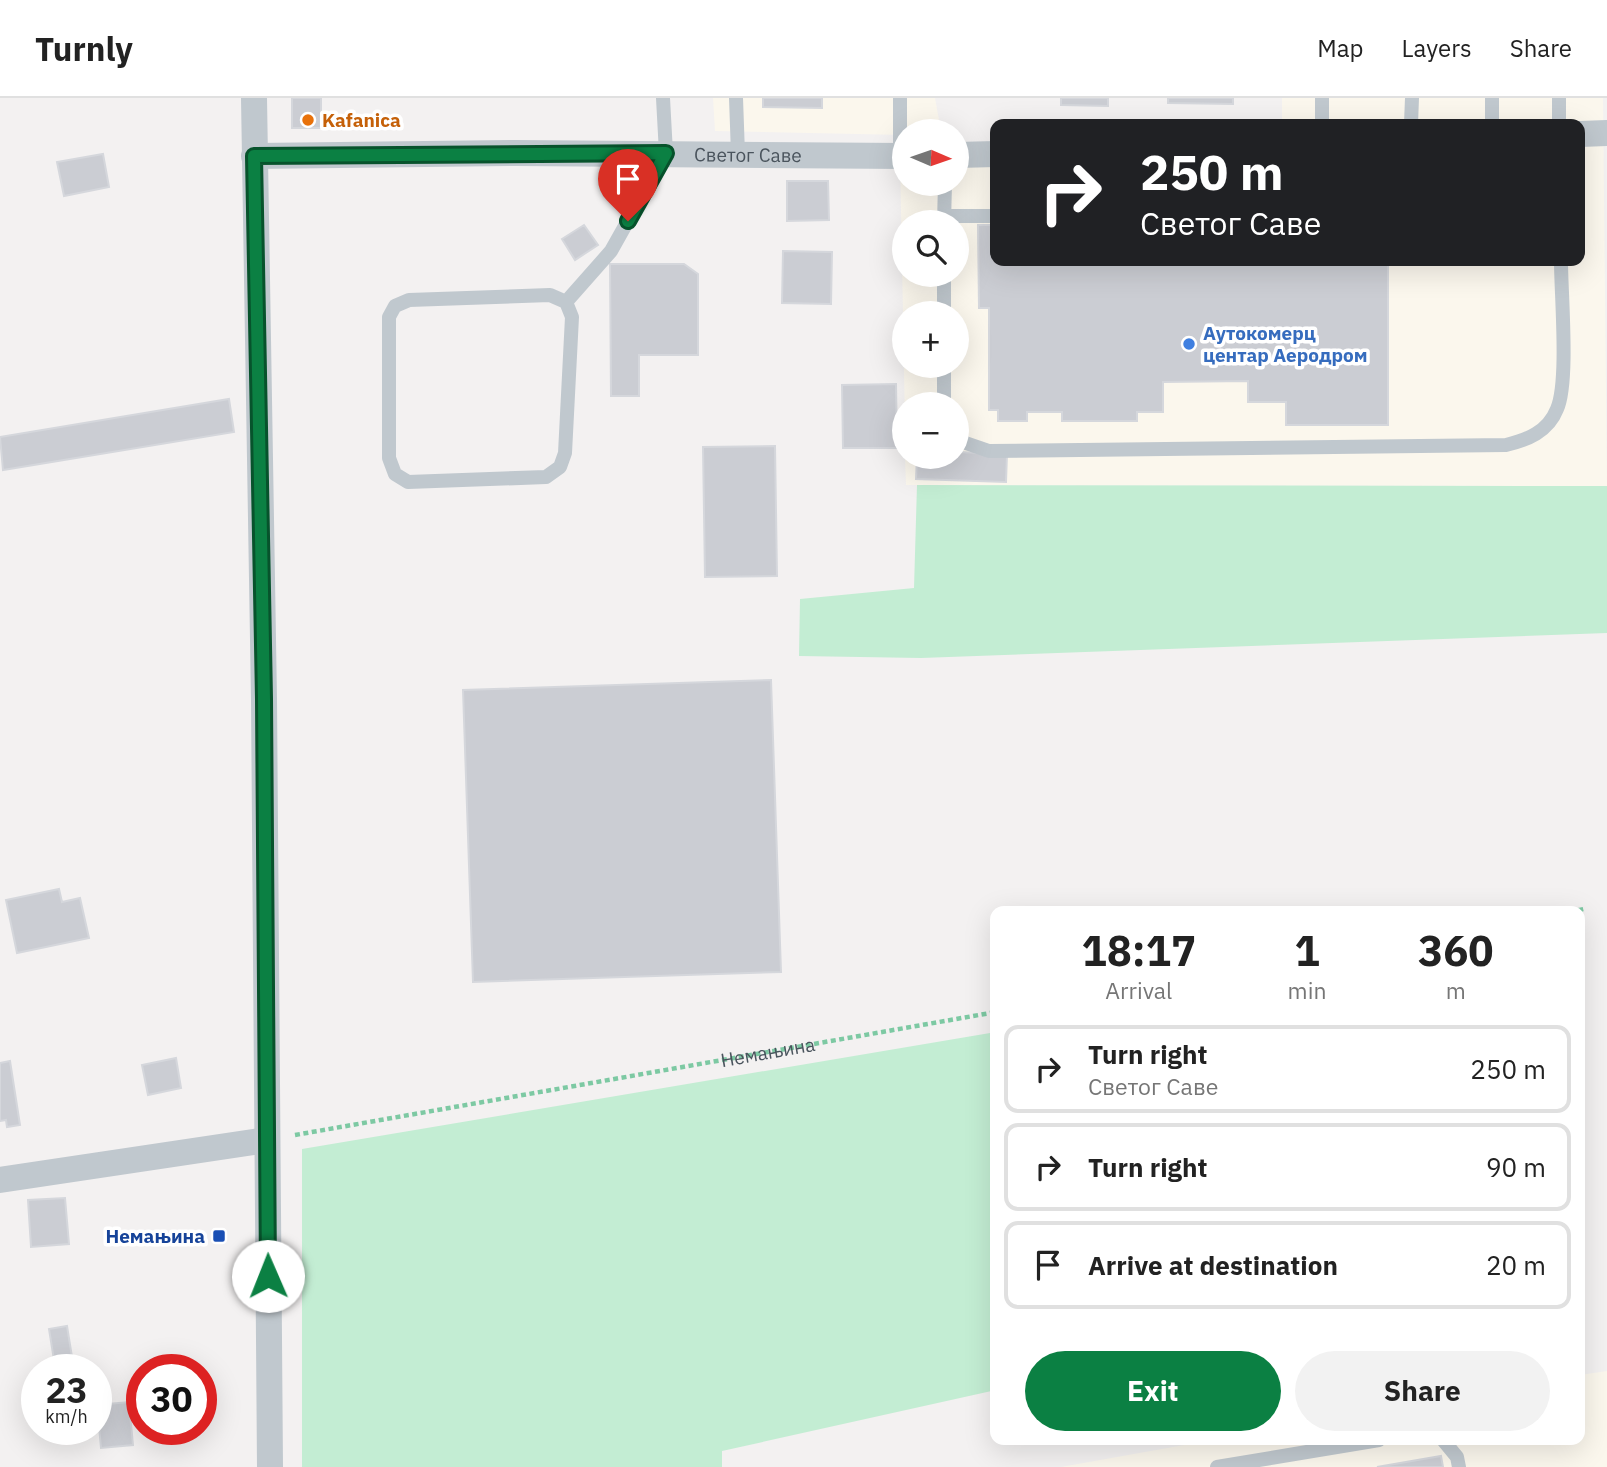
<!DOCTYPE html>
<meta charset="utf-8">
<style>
:root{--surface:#fff;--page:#f2f2f2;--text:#222;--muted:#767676;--line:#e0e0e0;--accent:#0b8043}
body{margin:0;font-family:"IBM Plex Sans",sans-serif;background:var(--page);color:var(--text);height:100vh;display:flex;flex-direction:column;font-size:26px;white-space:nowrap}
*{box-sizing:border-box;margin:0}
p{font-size:23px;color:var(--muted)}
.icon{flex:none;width:38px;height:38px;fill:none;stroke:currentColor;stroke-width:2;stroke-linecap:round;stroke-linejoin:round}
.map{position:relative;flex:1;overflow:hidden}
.details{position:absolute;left:990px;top:808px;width:595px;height:539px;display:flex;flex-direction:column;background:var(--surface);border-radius:14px;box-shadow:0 7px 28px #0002}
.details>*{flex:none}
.guide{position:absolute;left:990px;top:21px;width:595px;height:147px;border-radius:14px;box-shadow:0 7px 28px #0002;background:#202124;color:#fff;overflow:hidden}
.needle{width:46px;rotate:92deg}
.controls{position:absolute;left:892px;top:21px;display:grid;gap:14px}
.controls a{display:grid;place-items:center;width:77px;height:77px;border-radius:50%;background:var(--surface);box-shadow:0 7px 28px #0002;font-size:35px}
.speed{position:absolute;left:21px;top:1256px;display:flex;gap:14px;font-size:35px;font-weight:700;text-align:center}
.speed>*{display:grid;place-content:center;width:91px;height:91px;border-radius:50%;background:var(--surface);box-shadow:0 7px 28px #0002;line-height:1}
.speed small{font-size:18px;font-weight:400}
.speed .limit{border:10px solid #d22;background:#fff;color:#111}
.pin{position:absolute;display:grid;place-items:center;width:60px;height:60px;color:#fff;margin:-72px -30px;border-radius:50% 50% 50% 0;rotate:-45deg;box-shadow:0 0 7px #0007}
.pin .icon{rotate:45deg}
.me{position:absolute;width:77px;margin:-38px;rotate:359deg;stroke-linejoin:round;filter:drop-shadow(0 0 5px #0008)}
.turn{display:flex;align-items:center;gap:24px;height:147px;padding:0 35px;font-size:32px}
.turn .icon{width:91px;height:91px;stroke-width:2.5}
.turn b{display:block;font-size:49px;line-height:60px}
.eta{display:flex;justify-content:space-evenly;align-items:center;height:119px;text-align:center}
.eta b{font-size:42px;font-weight:700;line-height:49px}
.primary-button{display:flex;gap:14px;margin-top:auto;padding:14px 35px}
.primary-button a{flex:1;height:80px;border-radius:42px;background:var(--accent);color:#fff;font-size:28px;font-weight:700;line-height:80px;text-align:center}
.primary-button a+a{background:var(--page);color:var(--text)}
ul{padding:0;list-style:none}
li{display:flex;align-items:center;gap:21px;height:88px;margin:0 14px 10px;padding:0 21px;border:4px solid var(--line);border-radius:14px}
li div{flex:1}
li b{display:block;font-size:26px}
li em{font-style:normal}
header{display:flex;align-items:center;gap:42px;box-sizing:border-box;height:98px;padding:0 35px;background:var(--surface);border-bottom:2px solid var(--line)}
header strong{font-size:33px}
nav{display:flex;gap:38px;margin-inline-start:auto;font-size:24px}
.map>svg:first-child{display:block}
.commercial{fill:#fbf7ed;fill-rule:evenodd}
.green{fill:#c3edd3}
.building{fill:#cbcdd3;stroke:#d5d7dc;stroke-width:2}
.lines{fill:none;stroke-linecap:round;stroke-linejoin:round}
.path{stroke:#7dc9a3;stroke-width:4.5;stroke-dasharray:5 3.5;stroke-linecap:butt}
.service{stroke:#c0c8ce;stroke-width:14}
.minor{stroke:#c0c8ce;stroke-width:26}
.route-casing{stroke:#07532c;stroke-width:18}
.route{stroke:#0b8043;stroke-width:12}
.food-dot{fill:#e8710a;stroke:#fff;stroke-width:2.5}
.shop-dot{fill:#3f7fe0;stroke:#fff;stroke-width:2.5}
.transit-dot{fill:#1a4fb4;stroke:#fff;stroke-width:2.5}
.labels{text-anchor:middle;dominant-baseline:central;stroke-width:7;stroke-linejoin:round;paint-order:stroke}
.food-label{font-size:19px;font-weight:bold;fill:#c56008;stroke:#fff;text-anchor:start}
.street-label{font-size:19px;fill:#4a545d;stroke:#fff}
.shop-label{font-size:19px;font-weight:bold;fill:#366cbe;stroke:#fff;text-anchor:start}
.transit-label{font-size:19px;font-weight:bold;fill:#164399;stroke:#fff;text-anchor:end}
</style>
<header>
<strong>Turnly</strong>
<nav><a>Map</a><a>Layers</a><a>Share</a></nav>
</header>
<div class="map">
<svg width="1607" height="1369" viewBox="0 0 1607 1369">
<rect width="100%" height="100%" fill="#f3f1f1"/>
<path class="commercial" d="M713,0H935L941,33H905V37L715,33Z
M1282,0H1603L1607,388L906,387L905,359H957V306H905V325L900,58H905V86H957V57L996,56V163H1580V26H1282ZM905,124H957V177H905ZM905,215H957V268H905Z
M1607,1273V1369H1061L1212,1342H1580V1277Z"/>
<path class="green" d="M917,387L1607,388V535L921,560L799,558L800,501L914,490Z
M996,934V1292L722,1353V1369H302V1051Z"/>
<path class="building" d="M292,0H321V30H292Z
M763,0H822V10L763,9Z
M1061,0H1108V8L1061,7Z
M1168,0H1233V6L1168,5Z
M103,56L109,89L64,98L57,64Z
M787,83H828L829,122L787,123Z
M584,127L598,147L575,162L562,141Z
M978,127H996V163H1388V327H1286V304H1248V283L1163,284V314H1137V323H1062V314H1027V323H998V312H989V210H979Z
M783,153L832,154L831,206L782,205Z
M610,166H684L698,176V257H639V298H611Z
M896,286L897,350H843L842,287Z
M229,301L234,334L3,372L0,339Z
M775,348L777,478L705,479L703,349Z
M957,354L1007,356L1006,384L916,381L917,359H957Z
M771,582L781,874L473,884L463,592Z
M59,791L62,804L80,800L89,840L17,855L6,802Z
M176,960L181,990L148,997L142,967Z
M10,963L20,1027L7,1029L6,1022L0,1023V965Z
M65,1100L69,1146L31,1149L28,1102Z
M67,1228L72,1259L54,1262L49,1231Z
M129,1304L133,1347L101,1350L97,1307Z
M1441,1358L1443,1369H1377Z"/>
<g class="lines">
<g class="path">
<path d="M1570,814L1584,811"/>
<path id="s1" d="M295,1037L996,914"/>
</g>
<path class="service" d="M736,0L738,56
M900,0V58
M1492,0V26
M1559,0V26
M1322,26V0
M1411,26L1412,0
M944,118H996
M944,124L945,86
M566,204L550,197L409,202L395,208L389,219V360L395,376L408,384L546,379L560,369L565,355L572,219L566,204L611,153L666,55L663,0
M944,215V177
M944,306V268
M957,342L989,353L1506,347C1527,342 1548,334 1557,311C1569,284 1561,197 1561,163
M1443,1342L1457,1359L1459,1369
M1217,1369L1379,1342"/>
<g class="minor">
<path d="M254,0L264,601L270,1369"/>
<path d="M1580,36L1607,35"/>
<path d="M957,57L996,56"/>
<path id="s2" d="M254,58L517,55L905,58"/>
<path d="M0,1082L267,1042"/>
</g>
</g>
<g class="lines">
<defs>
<path id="route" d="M268,1178L264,601L254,58L666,55L628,123"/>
</defs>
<use href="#route" class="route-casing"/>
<use href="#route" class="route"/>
</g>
<circle class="food-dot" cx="308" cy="22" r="7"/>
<circle class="shop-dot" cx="1189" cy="246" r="7"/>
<rect class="transit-dot" x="212" y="1131" width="14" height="14" rx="3.5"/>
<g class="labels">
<g class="food-label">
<text x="322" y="22">Kafanica</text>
</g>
<g class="street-label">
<text stroke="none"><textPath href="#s2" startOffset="494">Светог Саве</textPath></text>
<text stroke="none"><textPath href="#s1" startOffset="480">Немањина</textPath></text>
</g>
<g class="shop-label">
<text x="1203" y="235">Аутокомерц<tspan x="1203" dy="22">центар Аеродром</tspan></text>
</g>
<g class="transit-label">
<text x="205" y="1138">Немањина</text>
</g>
</g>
</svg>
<div class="controls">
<a><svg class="needle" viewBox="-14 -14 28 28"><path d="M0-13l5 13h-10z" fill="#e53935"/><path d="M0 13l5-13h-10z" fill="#767676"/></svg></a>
<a><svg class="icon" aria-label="search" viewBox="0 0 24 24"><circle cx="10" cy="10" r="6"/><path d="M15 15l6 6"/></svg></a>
<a>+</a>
<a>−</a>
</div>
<div class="speed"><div>23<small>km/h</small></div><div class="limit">30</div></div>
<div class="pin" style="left:628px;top:123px;background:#d93025"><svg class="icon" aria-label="arrive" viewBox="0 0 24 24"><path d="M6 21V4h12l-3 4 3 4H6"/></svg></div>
<svg class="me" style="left:268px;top:1178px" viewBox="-20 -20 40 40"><circle r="19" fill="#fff"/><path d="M0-13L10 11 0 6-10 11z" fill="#0b8043"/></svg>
<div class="guide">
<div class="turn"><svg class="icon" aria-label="right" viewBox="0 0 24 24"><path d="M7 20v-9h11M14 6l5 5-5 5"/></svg><div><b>250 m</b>Светог Саве</div></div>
</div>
<section class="details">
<div class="eta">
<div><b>18:17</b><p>Arrival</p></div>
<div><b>1</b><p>min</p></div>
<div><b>360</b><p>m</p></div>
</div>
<ul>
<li><svg class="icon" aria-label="right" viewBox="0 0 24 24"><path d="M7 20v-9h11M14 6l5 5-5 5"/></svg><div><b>Turn right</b><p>Светог Саве</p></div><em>250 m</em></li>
<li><svg class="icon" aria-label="right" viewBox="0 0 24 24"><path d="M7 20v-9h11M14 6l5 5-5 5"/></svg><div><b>Turn right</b></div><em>90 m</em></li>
<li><svg class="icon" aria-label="arrive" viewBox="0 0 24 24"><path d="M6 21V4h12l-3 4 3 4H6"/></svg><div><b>Arrive at destination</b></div><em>20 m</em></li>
</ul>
<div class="primary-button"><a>Exit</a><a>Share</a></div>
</section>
</div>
